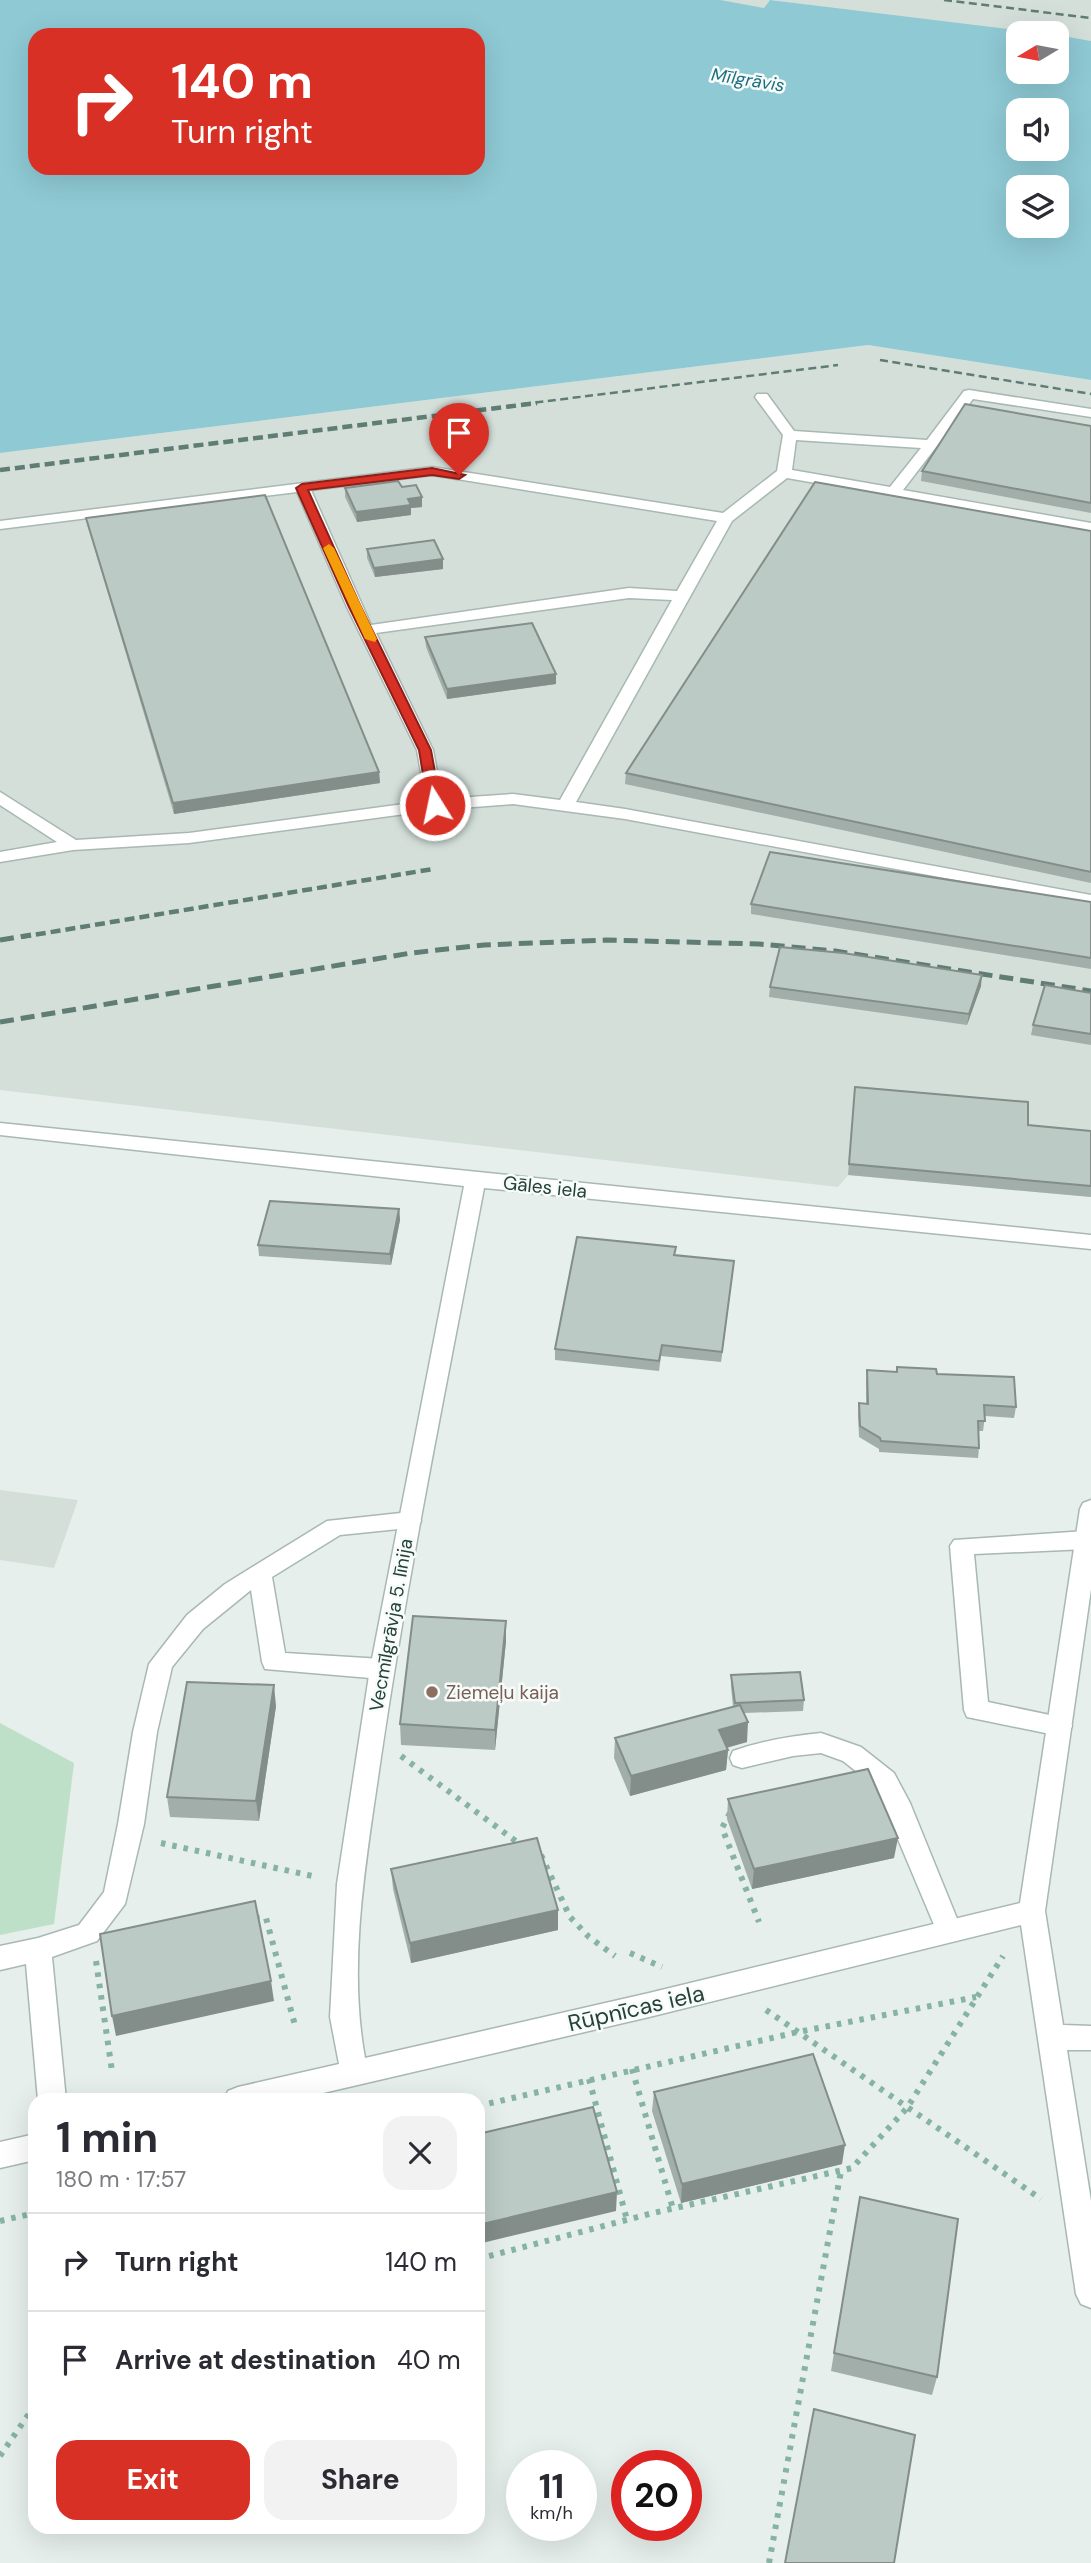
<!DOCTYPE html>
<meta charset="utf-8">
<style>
:root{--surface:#fff;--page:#f2f2f3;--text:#2b2b33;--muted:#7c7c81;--line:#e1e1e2;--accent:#d93025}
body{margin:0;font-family:"DM Sans",sans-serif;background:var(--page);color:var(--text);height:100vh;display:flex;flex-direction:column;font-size:26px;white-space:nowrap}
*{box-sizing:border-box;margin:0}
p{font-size:23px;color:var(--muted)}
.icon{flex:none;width:38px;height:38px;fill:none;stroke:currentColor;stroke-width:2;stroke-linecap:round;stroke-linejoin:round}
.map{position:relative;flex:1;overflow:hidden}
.side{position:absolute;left:28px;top:2093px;width:457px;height:441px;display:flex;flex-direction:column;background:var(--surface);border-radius:21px;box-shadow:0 7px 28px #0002}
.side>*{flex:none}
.guide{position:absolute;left:28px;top:28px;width:457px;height:147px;border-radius:21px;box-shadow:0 7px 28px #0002;background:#d93025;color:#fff;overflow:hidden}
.needle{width:46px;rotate:260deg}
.controls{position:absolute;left:1006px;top:21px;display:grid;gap:14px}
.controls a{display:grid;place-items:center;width:63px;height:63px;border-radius:14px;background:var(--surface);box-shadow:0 7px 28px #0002;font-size:35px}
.speed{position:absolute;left:506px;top:2450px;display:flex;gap:14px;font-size:35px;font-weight:700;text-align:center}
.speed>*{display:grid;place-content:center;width:91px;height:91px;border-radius:50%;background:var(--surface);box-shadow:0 7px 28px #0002;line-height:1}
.speed small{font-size:18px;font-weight:400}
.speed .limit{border:10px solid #d22;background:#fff;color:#111}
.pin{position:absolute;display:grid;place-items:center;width:60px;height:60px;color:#fff;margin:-72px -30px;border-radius:50% 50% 50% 0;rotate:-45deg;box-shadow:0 0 7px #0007}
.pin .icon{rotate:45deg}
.me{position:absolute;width:77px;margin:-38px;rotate:350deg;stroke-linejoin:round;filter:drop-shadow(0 0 5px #0008)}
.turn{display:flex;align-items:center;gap:24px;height:147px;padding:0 28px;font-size:32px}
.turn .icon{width:91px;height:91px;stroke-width:2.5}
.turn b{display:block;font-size:49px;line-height:60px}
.round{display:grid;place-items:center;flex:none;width:74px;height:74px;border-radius:21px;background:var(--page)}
.headline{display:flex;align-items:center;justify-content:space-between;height:119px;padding:0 28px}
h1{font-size:42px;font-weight:700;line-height:52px}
.action{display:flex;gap:14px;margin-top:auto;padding:14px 28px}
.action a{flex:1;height:80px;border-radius:21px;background:var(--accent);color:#fff;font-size:28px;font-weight:700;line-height:80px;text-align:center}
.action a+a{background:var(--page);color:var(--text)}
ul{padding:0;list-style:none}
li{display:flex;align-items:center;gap:21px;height:98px;padding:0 28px;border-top:2px solid var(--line)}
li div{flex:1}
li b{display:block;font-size:26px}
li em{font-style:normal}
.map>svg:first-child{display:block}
.built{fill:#d4dfda}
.green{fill:#bfe0c8}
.water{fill:#8ec9d4;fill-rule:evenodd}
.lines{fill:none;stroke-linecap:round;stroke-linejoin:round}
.service-casing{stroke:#a8b8b2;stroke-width:3}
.minor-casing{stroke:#a8b8b2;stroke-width:3}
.path{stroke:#86b3a5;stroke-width:6;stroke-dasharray:4.5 7;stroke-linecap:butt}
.service{fill:#fff;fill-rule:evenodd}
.minor{fill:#fff;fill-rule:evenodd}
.rail-far2{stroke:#5f7d75;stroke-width:2.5;stroke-dasharray:8 4.5;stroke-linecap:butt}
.rail-far1{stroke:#5f7d75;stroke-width:4.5;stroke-dasharray:10 5;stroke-linecap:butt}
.rail{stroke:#5f7d75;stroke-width:5;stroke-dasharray:14 7;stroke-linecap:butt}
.wall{fill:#a1aea9}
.shaded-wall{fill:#838d89}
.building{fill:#bbcac4;stroke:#838d89;stroke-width:2}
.route{fill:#d93025;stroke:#8d1f18;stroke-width:2}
.slow{fill:#f59e0b}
.education-dot{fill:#8d6e63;stroke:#f7fbf9;stroke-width:2.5}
.labels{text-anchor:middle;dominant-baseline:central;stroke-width:5;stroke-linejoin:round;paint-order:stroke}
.far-water-label{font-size:18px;font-style:italic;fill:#1c6f80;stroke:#f7fbf9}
.street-label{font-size:19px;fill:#24423a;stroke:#f7fbf9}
.education-label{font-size:19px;fill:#785e54;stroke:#f7fbf9;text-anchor:start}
.near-street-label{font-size:23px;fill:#24423a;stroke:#f7fbf9}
</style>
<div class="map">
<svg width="1091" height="2563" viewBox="0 0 1091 2563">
<rect width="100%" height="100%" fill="#e6efeb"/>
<path class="built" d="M720,0H1091V41L1068,38L1057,33L987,28L770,0L764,8L719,2Z
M868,345L1091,380V1197L848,1175L838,1187L0,1090V453Z
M0,1490L78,1500L54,1568L0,1560Z"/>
<path class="green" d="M0,1723L74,1763L54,1924L0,1935Z"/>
<path class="water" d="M0,0H720L764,8L770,0L1041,33H1018V72H1057V35L1091,41V380L868,345L0,453ZM35,35H478V168H35V136L32,135L35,132ZM1018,110H1057V149H1018ZM1018,187H1057V226H1018Z"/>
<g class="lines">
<defs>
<path id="service" d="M969,390L1091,409V417L973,399L903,490L1091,523V531L787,478L732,521L576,802L625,809L1091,895V905L625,819L513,804L435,810L189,843L73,850L0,862V852L57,842L0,805V792L76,840L189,833L426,801L417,750L346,605L297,492L0,529V521L432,467L723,513L777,471L783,435L755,397L757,394H767L794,431L927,440L964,391ZM796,440L921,448L890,487L792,470ZM432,475L717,521L677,591L629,588L371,625L311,490ZM629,598L672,600L560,800L513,794L442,799L433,750L376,633Z
M410,1512L418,1515L421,1521L418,1527L340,1535L272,1577L285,1653L382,1659L391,1662L394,1669L391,1676L382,1679L265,1669L262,1662L251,1590L203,1629L172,1667L157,1732L144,1824L125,1904L97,1941L52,1957L66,2100H38L26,1964L0,1970V1946L38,1938L79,1925L104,1892L118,1824L133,1732L149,1664L187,1615L225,1584L327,1521Z
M1086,1531L1091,1533V1547L1086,1549L974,1554L988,1702L1069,1719L1072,1726L1069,1733L1060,1736L967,1717L964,1710L950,1546L954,1540Z
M821,1733L861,1747L894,1773L910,1803L962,1931L958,1939L949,1942L940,1939L876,1787L843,1761L821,1753L793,1756L742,1768L733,1765L730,1758L733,1751C761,1741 791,1736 821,1733Z"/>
<path id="minor" d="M0,1123L1091,1235V1249L484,1188C448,1377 409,1567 381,1757C367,1856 347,1960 365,2058L649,1993L1020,1903L1080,1509L1083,1503L1091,1500V1589L1045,1911L1063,2025L1091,2026V2050H1067L1091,2201V2308L1081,2304L1076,2294L1021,1925L649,2017L293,2100H224L228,2091L238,2087L339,2064L330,2017L337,1884L370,1669L464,1186L0,1135Z
M35,2134V2160L0,2168V2142Z"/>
</defs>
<use href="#service" class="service-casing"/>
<use href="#minor" class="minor-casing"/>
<path class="path" d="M401,1756L521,1845
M730,1813L722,1828L759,1922
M161,1843L317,1877
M541,1855L570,1917L589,1937L615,1956
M255,1918H266L296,2029
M630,1953L662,1967
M96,1961L112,2071
M766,2010L1041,2199
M632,2069L673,2209
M589,2079L627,2220
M478,2106L798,2032L976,1997
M0,2221L35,2213
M478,2259L653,2213L852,2168L907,2108L1003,1956
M0,2456L35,2405
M769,2563L841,2171"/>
<use href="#service" class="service"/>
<use href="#minor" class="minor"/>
<path class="rail-far2" d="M944,0L1091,18
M880,360L1091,394
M523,404L838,365"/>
<path class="rail-far1" d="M0,470L537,403
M21,937L433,869"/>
<path class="rail" d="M0,940L31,935
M0,1022L411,953L484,945L606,940L759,944L835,951L1091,991"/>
</g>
<path class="wall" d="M1091,426V513L921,481L922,471Z
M402,487L422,507L411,508V515L357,522L345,497V488Z
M86,518L379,772L380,783L174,814L88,527Z
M1091,531V883L625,784L626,773Z
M367,549L443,559V569L375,577L367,558Z
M425,637L556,674V684L447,699L426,647Z
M1091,902V969L751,914V904Z
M981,986L967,1025L769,997L770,987Z
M1091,993V1045L1031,1035L1033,1025Z
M855,1087L1028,1125L1091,1131V1197L848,1175Z
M399,1209L400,1220L391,1265L259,1256L258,1245Z
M676,1247L675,1255L734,1261L721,1362L661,1356L659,1371L555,1360V1349Z
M867,1370L937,1374L1016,1407L1014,1418L985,1416L983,1431H979V1448L978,1458L879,1452V1449L859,1437L858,1414L859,1403L866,1404V1381Z
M506,1641L495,1750L401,1745L400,1724Z
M731,1675L804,1700L803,1711L744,1713L747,1742L727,1748L728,1750L726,1770L630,1796L614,1758L615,1738L733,1707L731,1686Z
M276,1706L259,1821L170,1817L167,1797Z
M728,1799L894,1858L752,1889L727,1819Z
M391,1869L558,1930L411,1963L393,1889Z
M654,2092L842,2164L681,2203L652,2111Z
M860,2197L937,2377L932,2395L831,2371Z"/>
<path class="shaded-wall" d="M422,497V507L411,508V515L357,522L356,512L408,499Z
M443,559V569L375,577L374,568Z
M556,674V684L447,699V689Z
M379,772L380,783L174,814L173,803Z
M982,975L981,986L967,1025L969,1014Z
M399,1209L400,1220L391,1265L390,1254Z
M734,1261L733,1272L721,1362L722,1352Z
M506,1621V1641L495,1750V1730Z
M274,1685L276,1706L259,1821L256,1801Z
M748,1722L747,1742L717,1750L719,1730Z
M728,1750L726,1770L630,1796L631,1776Z
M898,1838L894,1858L752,1889L754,1869Z
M558,1910V1930L411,1963L410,1943Z
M271,1981L274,2001L116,2036L112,2016Z
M845,2145L842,2164L681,2203L682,2184Z
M617,2192L616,2211L478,2244V2225Z"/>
<path class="building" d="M965,404L1091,426V503L922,471Z
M398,481L402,487L416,485L422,497L408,499L411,505L356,512L345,488Z
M815,482L1091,531V872L626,773Z
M265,495L379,772L173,803L86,518Z
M434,540L443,559L374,568L367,549Z
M532,623L556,674L447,689L425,637Z
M770,852L1091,902V958L751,904Z
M780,947L843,953L982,975L969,1014L770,987Z
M1045,985L1091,993V1034L1033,1025Z
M855,1087L1028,1102V1125L1091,1131V1186L849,1164Z
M270,1201L399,1209L390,1254L258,1245Z
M577,1237L676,1247L674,1255L734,1261L722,1352L662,1345L659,1361L555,1349Z
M897,1367L936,1369L937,1374L1014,1377L1016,1407L984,1405L985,1421H978L979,1448L881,1441L880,1438L860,1426L859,1403L868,1404L867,1370L897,1372Z
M413,1616L506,1621L495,1730L400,1724Z
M800,1672L804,1700L735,1703L731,1675Z
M187,1682L274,1685L256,1801L167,1797Z
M740,1705L748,1722L719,1730L728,1750L631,1776L615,1738Z
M868,1769L898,1838L754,1869L728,1799Z
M537,1838L558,1910L410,1943L391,1869Z
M255,1901L271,1981L112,2016L100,1934Z
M813,2054L845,2145L682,2184L654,2092Z
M593,2107L617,2192L478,2225V2134Z
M860,2197L958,2219L937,2377L834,2353Z
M814,2409L915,2435L894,2563H785Z"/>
<path class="route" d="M432,468L465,475L459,479L432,475L308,490L360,605L431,750L441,805L435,809L428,805L419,750L348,605L296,488L302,484Z"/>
<path class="slow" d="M329,544L334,548L377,639L375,642L365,639L323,548Z"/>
<circle class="education-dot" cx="432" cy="1692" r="7"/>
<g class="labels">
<g class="far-water-label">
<text transform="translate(748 80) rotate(9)">Mīlgrāvis</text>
</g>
<g class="street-label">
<text transform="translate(545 1187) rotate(6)">Gāles iela</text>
<text transform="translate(391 1625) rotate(-80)">Vecmīlgrāvja 5. līnija</text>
</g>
<g class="education-label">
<text x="446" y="1692">Ziemeļu kaija</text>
</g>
<g class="near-street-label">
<text transform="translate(636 2008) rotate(-13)">Rūpnīcas iela</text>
</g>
</g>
</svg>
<div class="controls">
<a><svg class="needle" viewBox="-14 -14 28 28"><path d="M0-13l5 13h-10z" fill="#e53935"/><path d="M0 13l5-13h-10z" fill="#7c7c81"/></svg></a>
<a><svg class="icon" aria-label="sound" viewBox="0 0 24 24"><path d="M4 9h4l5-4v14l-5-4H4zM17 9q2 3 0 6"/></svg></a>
<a><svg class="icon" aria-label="layers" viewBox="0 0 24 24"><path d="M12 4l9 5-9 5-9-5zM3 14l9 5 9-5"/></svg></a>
</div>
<div class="speed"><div>11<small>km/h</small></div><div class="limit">20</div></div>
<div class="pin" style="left:459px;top:475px;background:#d93025"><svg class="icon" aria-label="arrive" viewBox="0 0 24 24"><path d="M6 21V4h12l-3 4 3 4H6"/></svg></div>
<svg class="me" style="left:435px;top:805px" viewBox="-20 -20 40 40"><circle r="17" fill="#d93025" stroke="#fff" stroke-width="3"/><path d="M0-11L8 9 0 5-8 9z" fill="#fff"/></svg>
<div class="guide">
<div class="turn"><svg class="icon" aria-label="right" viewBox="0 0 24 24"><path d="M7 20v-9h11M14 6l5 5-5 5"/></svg><div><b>140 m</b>Turn right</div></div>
</div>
<section class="side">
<div class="headline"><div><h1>1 min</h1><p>180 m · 17:57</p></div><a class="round"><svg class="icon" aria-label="close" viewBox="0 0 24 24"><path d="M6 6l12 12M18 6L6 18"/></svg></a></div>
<ul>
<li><svg class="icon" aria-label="right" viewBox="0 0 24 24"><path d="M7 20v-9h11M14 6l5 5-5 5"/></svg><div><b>Turn right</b></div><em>140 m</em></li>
<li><svg class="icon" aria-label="arrive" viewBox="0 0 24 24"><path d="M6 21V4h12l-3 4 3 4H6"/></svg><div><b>Arrive at destination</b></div><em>40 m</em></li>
</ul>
<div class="action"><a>Exit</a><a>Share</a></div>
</section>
</div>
